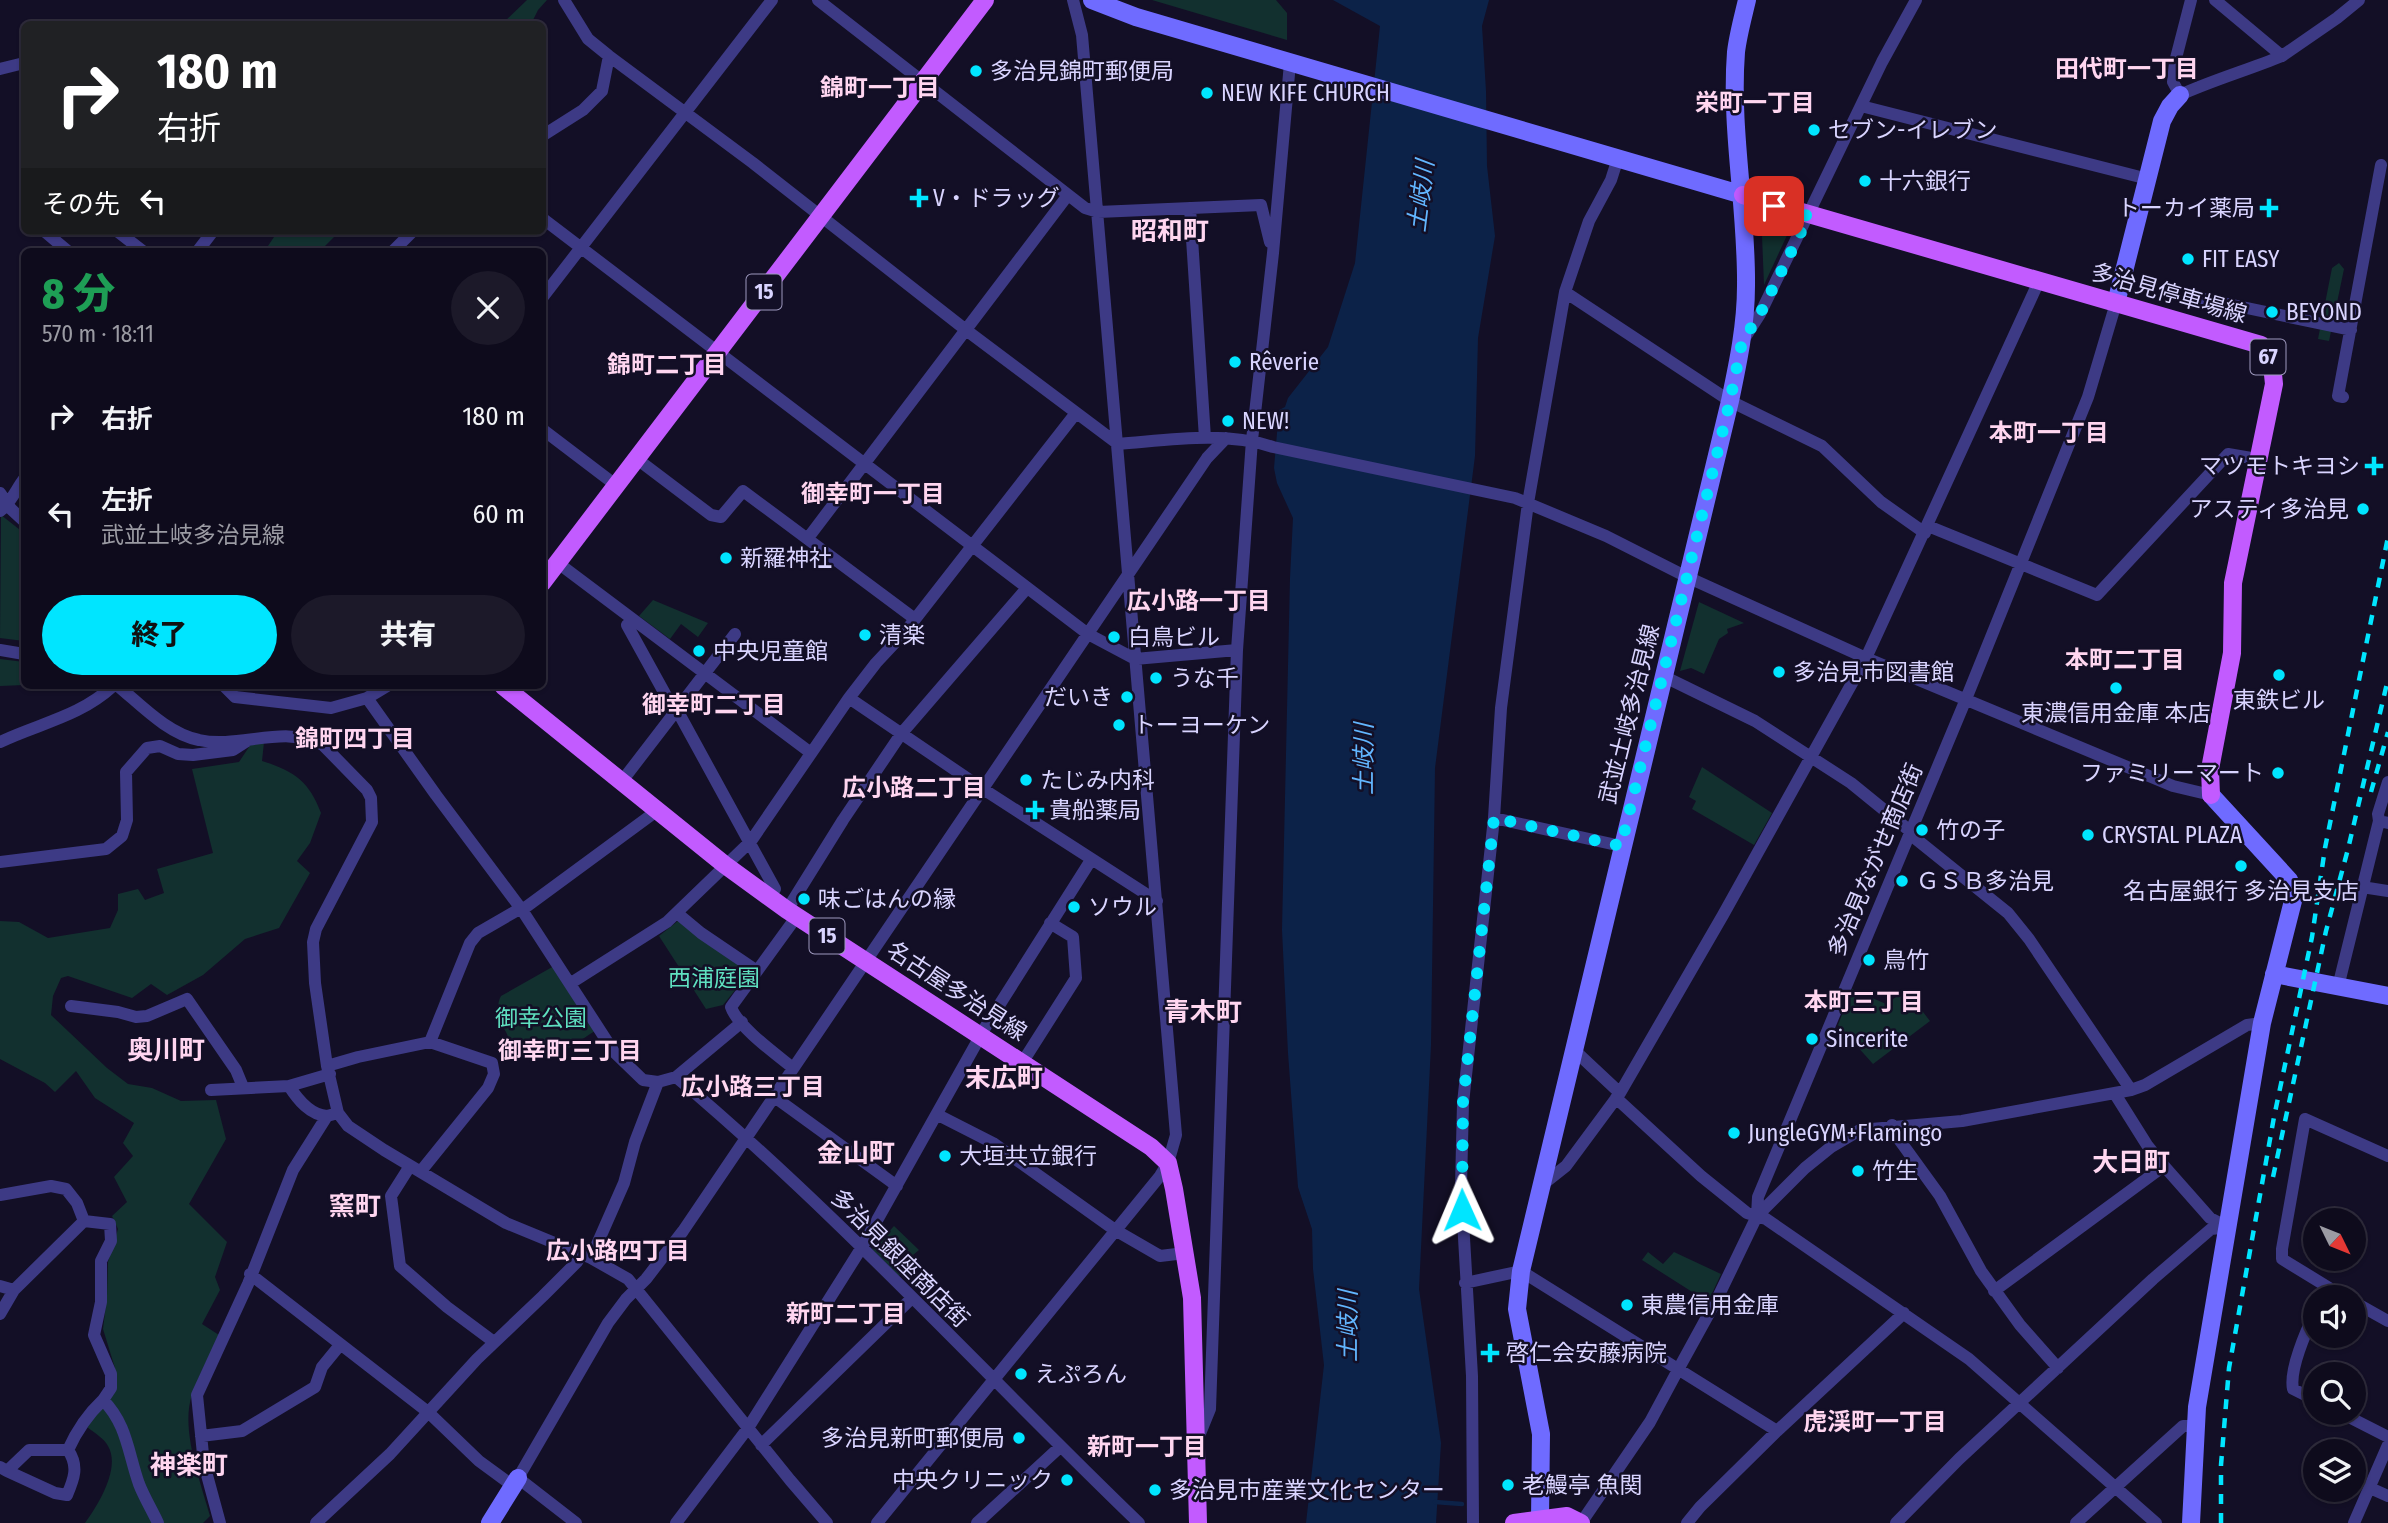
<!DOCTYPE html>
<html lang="ja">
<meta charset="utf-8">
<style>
:root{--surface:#0e0b1c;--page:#1c1929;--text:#f1f3f6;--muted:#9b9ba3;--line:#2e2b3b;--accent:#00e5ff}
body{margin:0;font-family:"Fira Sans Condensed","Noto Sans JP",sans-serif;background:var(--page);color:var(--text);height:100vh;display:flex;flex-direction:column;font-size:26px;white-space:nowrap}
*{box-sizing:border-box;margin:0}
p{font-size:23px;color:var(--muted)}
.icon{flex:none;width:38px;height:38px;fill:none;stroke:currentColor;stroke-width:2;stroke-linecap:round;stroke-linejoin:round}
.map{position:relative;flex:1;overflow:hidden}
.side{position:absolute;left:21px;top:248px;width:525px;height:441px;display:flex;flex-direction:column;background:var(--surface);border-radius:10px;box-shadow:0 2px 5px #0004,0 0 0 2px var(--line)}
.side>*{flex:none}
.top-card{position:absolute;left:21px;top:21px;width:525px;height:214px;border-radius:10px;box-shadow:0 2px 5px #0004,0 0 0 2px var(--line);background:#202124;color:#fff;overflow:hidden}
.needle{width:46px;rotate:133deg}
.controls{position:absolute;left:2303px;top:1208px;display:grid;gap:14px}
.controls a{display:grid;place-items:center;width:63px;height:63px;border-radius:50%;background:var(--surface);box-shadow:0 2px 5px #0004,0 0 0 2px var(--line);font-size:35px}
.pin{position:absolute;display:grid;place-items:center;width:60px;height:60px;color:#fff;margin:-30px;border-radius:14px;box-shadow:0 4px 10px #0006}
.me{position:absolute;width:77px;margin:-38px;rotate:359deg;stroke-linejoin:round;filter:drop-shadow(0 0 5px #0008)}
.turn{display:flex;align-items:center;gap:24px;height:147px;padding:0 21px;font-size:32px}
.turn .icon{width:91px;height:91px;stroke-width:2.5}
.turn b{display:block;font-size:49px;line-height:60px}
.then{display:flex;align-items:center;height:66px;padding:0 21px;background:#0003;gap:14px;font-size:26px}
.round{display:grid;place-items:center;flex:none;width:74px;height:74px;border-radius:37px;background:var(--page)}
.overview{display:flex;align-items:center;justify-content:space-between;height:119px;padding:0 21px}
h1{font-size:42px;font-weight:800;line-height:52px;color:#1e9e55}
.primary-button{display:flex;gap:14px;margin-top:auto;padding:14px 21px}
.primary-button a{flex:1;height:80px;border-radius:42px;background:var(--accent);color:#111;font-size:28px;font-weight:800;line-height:80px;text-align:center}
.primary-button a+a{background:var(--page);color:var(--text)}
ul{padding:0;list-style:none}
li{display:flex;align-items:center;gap:21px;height:98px;padding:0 21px}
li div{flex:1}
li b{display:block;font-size:26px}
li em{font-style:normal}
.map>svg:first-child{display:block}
.green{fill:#12302f}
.water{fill:#0c2248}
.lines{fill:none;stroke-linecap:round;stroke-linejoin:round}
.stream{stroke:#0c2248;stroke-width:4.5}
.street{stroke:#3d3a85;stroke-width:12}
.secondary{stroke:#6f6bff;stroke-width:18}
.primary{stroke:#c25bff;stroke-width:18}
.rail{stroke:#00e5ff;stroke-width:4.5;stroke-dasharray:10 9;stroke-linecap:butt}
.route{stroke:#00e5ff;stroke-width:12;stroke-dasharray:0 21.6}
.poi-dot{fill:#00e5ff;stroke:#130f26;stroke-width:2.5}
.labels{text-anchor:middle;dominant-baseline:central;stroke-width:5;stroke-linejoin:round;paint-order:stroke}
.shield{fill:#130f26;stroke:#9e99be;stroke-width:2}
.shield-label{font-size:21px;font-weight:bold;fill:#d9d4ff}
.poi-label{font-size:23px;fill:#d9d4ff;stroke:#130f26;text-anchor:start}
.street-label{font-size:23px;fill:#d9d4ff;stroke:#130f26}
.park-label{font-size:23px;fill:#5fe0c0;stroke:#130f26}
.neighbourhood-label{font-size:24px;font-weight:bold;fill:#ffd6f0;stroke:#130f26}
.water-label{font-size:24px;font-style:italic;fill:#62b6ff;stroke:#130f26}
.quarter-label{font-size:26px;font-weight:bold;fill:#ffd6f0;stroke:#130f26}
</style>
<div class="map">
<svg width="2388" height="1523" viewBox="0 0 2388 1523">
<rect width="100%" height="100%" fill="#130f26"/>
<path class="green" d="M527,0H547L538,10L531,24H502Z
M1152,0H1276L1287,13V40Z
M1767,224L1789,231L1764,285L1762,236Z
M278,231H340L319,252H264Z
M2339,263L2344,269L2329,341L2318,339L2332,268Z
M1,515L24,533V641L0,638Z
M653,600L708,623L698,637L681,624L670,639L639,616Z
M1699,602L1744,623L1727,629L1728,633L1719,639L1704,674L1691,668L1680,671Z
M0,659L24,662V685L0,686Z
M253,741L264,742L262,761C294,771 309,781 321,813L310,843L297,861L310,873L279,928L245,939L203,975L167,995L151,984L132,998L68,976L61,978L53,996L51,1015L107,1068L128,1084L152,1088L181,1101L216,1100L226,1139L189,1204L227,1242L215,1277L220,1290L202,1324L219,1335C210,1355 199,1374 192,1395C180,1429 201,1483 210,1516L203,1523H85C98,1505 121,1468 108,1446C105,1439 93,1432 87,1427L115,1368L103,1329L107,1296L108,1262L118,1229L112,1216L127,1202L114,1177L133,1156L123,1143L134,1123L95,1098L76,1071L55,1092L45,1083L0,1059V921L19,922L48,938L110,928L118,910V894L138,889L145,900L164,893L157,869L213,853L192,769L239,762Z
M1702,767L1772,813L1754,845L1692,809L1696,801L1689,797Z
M678,921L749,973L723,1005L706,1009L659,936Z
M554,966L595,1031C576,1042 543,1071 520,1055C514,1050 509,1039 506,1032C499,1021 495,1007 501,996Z
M1852,989L1886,1004L1906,990L1930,1021L1873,1064L1838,1025Z
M894,1226L919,1250L913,1255L916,1259L899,1276L872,1249L882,1234L885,1236Z
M1648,1252L1663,1264L1674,1252L1721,1274L1708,1302L1642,1260Z"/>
<path class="water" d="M1333,0H1489L1482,26L1486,91L1487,166L1495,236L1478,338L1475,456L1435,768L1431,1045L1419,1289L1441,1443L1436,1523H1306L1324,1365L1313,1269L1312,1229L1298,1187L1288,1053L1282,930L1290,578L1293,518L1277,483L1274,468L1279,410L1285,407L1288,398L1328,347L1355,263L1380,26Z"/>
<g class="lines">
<path class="stream" d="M1435,1502L1462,1504"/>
<path class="street" d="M564,0L588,39L609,56L753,163L966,330L1118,444C1170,440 1224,431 1273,447L1515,498L1606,536L1687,577L1866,658L2173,786L2211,795
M818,0L1085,208L1098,212L1261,205L1270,242
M2191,0L2175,62L2173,82L2180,95C2213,80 2248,70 2282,56
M2215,0L2282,56L2337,18L2359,0
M0,69L24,63
M1861,106L2148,179
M542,136L583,110L602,91L609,56
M1190,208L1205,438
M542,218L1088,634L1135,659L1237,650
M44,231L69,252
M117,231L144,252
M197,252L213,231
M392,252L413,231
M1565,292L1730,401L1822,446L1881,502L1925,533
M542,298L772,0
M2199,298L2351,330
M1744,339L1760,314L1882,62L1916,0
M2343,397L2338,396L2381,165
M542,429L617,486
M637,459L711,515L721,517L743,491L915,619
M0,493L11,509L24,521
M0,511C10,504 17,488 24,479
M1928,526L2097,595L2228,454L2257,459
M808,538L1068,195
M558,563L811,753
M627,625L675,712
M0,650L24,654
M1663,676L1755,721L1851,783L1910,831L1916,839L2008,913L2029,939L2131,1090
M118,686C141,705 168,734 199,740C240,749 284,724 323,745L367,790L371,798L372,822L316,929L313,942L315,983L327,1066L338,1113L348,1126L384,1150L506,1223L591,1258L628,1279L790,1480L827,1523
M224,686L235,697L331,708L367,698L387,686
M367,698L436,795L522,910L614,1052L643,1080L658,1082L676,1077C840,1215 985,1375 1139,1523
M849,698L983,789L1157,901
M677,710L775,889
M0,742C40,723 79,717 113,686
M622,781L735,634
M1494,818L1621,846
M2379,821L2378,814L2388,782
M0,862L106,849L122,836L127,820L126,772L147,748L160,746L178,754L193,755L233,750L247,741
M2362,887L2388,891
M787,910L843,820L901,734L1027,588
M677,913L701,933L757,971
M571,983L667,922L751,841L849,698L876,663L905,632L1076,413
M2338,987L2379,821L2388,823
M71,1006L118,1012L136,1017L147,1016L187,999L236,1070L243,1087
M1573,1049L1620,1093
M1022,1063L1076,978L1073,937L1050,923
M327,1066L358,1057L430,1042L470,943L478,933L516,911L522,910L658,810
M793,1068C777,1055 737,1026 731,1007L797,916
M676,1077L742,1022
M289,1086C298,1100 310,1115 327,1116
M211,1090L289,1086L330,1074
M2115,1094L2147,1145L2164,1166L2210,1218L2228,1227
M773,1096L897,1186
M1616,1098L1701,1176L1747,1213L1766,1219L1969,1359L2156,1523
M938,1115L993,1143L1115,1230L1160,1256L1185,1253
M1892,1125L1898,1138L1940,1196L1981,1271L2020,1325L2058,1368
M410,1166L391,1196L400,1266L447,1307L494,1342
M421,1171L488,1088L494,1074L492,1063L430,1042
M1542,1185L1566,1166L1620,1093L1723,915L1866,658L2039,281
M0,1195L51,1186L66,1189L77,1203L84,1221
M1757,1216L1805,1168L1831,1147L1860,1130L1962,1121L2131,1090L2145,1085L2247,1025L2262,1023
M84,1221L110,1224L111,1241L101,1261V1302L94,1335L111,1374V1388L103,1400
M591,1258L624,1183L635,1142L658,1082
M250,1274L428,1412L479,1461L513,1486
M1465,1283L1521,1271L1777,1431
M0,1286L14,1290
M1994,1291L2164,1166
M2344,1297L2282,1259V1249L2305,1119L2388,1156
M2354,1302L2388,1321
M2315,1313C2306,1331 2289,1370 2293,1389L2315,1400
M0,1314L14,1290L84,1221
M2339,1412L2388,1437
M201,1436L242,1431L315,1387L322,1367L340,1345
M1199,1436L1210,1409L1237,650L1252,440L1273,253L1290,63
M761,1445L912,1298
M0,1467L7,1471L29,1450H68C77,1430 87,1415 103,1400C127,1424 128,1453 139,1484C144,1497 152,1510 158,1523
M7,1471L55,1493L67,1495C74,1479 79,1466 68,1450
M2370,1488L2388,1496
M220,1523L204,1464L197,1395L248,1284L293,1170L327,1116L338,1113
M316,1523L390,1454L477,1359L543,1296L577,1262L581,1254
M576,1523L518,1478L608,1323L626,1299L646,1279L683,1231L1207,458L1226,438
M676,1523L748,1428L862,1247L986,1026L1091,860
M877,1523L1160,1176L1168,1163L1176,1135L1082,35L1073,0
M977,1523L1060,1447
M1473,1523L1472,1376L1461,1186L1463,1103L1494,818L1501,708L1528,503L1565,292L1589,221L1611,180L1618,158
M1581,1523L1650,1422L1679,1368L1718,1297L1757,1216L1758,1197L1966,699L2088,397L2116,303
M1687,1523L1700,1507L1777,1431L1904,1313
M1896,1523L1959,1459L2153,1279L2211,1229L2229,1227
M2076,1523L2183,1426H2194
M2354,1523L2388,1445"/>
<path class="secondary" d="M1092,0L1136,17L1743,195
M2116,303L2162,121L2170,106L2180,95
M2274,974L2388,996
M1540,1518L1541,1434L1517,1309L1521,1271L1730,401C1738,363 1746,325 1746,286C1747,208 1730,130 1736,52C1738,35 1743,17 1747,0
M490,1523L518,1478
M2191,1523L2197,1407L2262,1023L2295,893L2289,880L2211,795"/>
<path class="primary" d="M1743,195L2261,345L2272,365L2274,384L2233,583L2232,653L2210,769L2211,795
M542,583L985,0
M503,686L725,865L787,910L1151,1147L1168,1163L1174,1189L1192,1298L1198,1523
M1514,1523L1567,1516L1581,1523"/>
<path class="rail" d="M2371,792L2388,732
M2273,1177L2326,931L2348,849L2388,679
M2221,1523V1465L2229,1368L2274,1117L2312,937L2325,848L2388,537"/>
</g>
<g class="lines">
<path class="route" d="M1462,1210L1463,1102L1494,818L1621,846L1730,401L1742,342L1760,314L1809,216L1774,206"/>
</g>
<g class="poi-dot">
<circle cx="976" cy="71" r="7"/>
<circle cx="1207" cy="93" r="7"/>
<circle cx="1814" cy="130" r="7"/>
<circle cx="1865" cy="181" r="7"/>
<path d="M915.5 187.5h7v7h7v7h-7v7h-7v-7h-7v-7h7z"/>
<path d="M2265.5 197.5h7v7h7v7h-7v7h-7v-7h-7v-7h7z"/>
<circle cx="2188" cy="259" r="7"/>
<circle cx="2272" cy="312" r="7"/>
<circle cx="1235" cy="362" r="7"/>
<circle cx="1228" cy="421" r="7"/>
<path d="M2370.5 455.5h7v7h7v7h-7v7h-7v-7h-7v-7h7z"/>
<circle cx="2363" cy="509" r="7"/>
<circle cx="726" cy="558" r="7"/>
<circle cx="865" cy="635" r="7"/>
<circle cx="1114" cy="637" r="7"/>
<circle cx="699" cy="651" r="7"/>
<circle cx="1779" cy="672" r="7"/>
<circle cx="2279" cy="675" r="7"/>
<circle cx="1156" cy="678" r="7"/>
<circle cx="2116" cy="688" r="7"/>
<circle cx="1127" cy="697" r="7"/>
<circle cx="1119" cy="725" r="7"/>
<circle cx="2278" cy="773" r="7"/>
<circle cx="1026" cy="780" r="7"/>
<path d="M1031.5 799.5h7v7h7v7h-7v7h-7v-7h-7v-7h7z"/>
<circle cx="1922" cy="830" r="7"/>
<circle cx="2088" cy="835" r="7"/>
<circle cx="2241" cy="866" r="7"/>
<circle cx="1902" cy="881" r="7"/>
<circle cx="804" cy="899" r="7"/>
<circle cx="1074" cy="907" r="7"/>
<circle cx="1869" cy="960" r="7"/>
<circle cx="1812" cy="1039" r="7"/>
<circle cx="1734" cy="1133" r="7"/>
<circle cx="945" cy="1156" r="7"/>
<circle cx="1858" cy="1171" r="7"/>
<circle cx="1627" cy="1305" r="7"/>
<path d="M1486.5 1342.5h7v7h7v7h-7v7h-7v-7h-7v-7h7z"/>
<circle cx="1021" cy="1374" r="7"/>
<circle cx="1019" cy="1438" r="7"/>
<circle cx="1067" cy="1480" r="7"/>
<circle cx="1508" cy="1485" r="7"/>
<circle cx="1155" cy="1490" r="7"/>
</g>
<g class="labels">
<g class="shield">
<rect x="746.5" y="274.5" width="35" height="35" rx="5"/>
<rect x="2250.5" y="339.5" width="35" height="35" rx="5"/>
<rect x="809.5" y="918.5" width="35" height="35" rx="5"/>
</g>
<g class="shield-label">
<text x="764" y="292">15</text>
<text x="2268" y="357">67</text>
<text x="827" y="936">15</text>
</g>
<g class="poi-label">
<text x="990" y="71">多治見錦町郵便局</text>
<text x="1221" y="93">NEW KIFE CHURCH</text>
<text x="1828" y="130">セブン-イレブン</text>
<text x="1879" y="181">十六銀行</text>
<text x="933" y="198">V・ドラッグ</text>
<text x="2255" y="208" text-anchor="end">トーカイ薬局</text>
<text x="2202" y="259">FIT EASY</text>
<text x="2286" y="312">BEYOND</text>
<text x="1249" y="362">Rêverie</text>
<text x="1242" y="421">NEW!</text>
<text x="2360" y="466" text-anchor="end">マツモトキヨシ</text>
<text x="2349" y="509" text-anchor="end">アスティ多治見</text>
<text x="740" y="558">新羅神社</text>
<text x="879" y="635">清楽</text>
<text x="1128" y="637">白鳥ビル</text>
<text x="713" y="651">中央児童館</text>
<text x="1793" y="672">多治見市図書館</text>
<text x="1170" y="678">うな千</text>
<text x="1113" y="697" text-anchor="end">だいき</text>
<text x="2279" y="700" text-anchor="middle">東鉄ビル</text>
<text x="2116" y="713" text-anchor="middle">東濃信用金庫 本店</text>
<text x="1133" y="725">トーヨーケン</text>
<text x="2264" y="773" text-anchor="end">ファミリーマート</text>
<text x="1040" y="780">たじみ内科</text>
<text x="1049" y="810">貴船薬局</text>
<text x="1936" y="830">竹の子</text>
<text x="2102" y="835">CRYSTAL PLAZA</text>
<text x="1916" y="881">ＧＳＢ多治見</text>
<text x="2241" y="891" text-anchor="middle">名古屋銀行 多治見支店</text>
<text x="818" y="899">味ごはんの縁</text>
<text x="1088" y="907">ソウル</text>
<text x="1883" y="960">鳥竹</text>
<text x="1826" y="1039">Sincerite</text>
<text x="1748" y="1133">JungleGYM+Flamingo</text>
<text x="959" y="1156">大垣共立銀行</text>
<text x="1872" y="1171">竹生</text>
<text x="1641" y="1305">東農信用金庫</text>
<text x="1506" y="1353">啓仁会安藤病院</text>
<text x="1035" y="1374">えぷろん</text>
<text x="1005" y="1438" text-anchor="end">多治見新町郵便局</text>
<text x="1053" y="1480" text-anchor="end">中央クリニック</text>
<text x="1522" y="1485">老鰻亭 魚関</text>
<text x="1169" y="1490">多治見市産業文化センター</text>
</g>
<g class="street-label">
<text transform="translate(2169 293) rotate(16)">多治見停車場線</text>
<text transform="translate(1629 714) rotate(-76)">武並土岐多治見線</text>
<text transform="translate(1875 860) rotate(-67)">多治見ながせ商店街</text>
<text transform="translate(957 991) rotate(33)">名古屋多治見線</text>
<text transform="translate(900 1258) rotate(45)">多治見銀座商店街</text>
</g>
<g class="park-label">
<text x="714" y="978">西浦庭園</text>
<text x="541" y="1018">御幸公園</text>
</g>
<g class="neighbourhood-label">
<text x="2127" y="69">田代町一丁目</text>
<text x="880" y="88">錦町一丁目</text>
<text x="1755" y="103">栄町一丁目</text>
<text x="667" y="365">錦町二丁目</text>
<text x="2049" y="433">本町一丁目</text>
<text x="873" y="494">御幸町一丁目</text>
<text x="1199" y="601">広小路一丁目</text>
<text x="2125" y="660">本町二丁目</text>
<text x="714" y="705">御幸町二丁目</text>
<text x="355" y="739">錦町四丁目</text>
<text x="914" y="788">広小路二丁目</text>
<text x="1864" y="1002">本町三丁目</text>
<text x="570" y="1051">御幸町三丁目</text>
<text x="753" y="1087">広小路三丁目</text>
<text x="618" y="1251">広小路四丁目</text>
<text x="846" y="1314">新町二丁目</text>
<text x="1875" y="1422">虎渓町一丁目</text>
<text x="1147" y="1447">新町一丁目</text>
</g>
<g class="water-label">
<text transform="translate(1421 196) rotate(-83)">土岐川</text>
<text transform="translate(1364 759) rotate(-90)">土岐川</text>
<text transform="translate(1348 1326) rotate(-90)">土岐川</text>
</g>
<g class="quarter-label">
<text x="1170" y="231">昭和町</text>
<text x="1203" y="1012">青木町</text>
<text x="166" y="1050">奥川町</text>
<text x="1004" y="1078">末広町</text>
<text x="856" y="1153">金山町</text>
<text x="2131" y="1162">大日町</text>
<text x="355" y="1206">窯町</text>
<text x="189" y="1465">神楽町</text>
</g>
</g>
</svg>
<div class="controls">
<a><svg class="needle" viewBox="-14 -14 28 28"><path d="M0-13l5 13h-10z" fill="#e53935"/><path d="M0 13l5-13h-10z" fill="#9b9ba3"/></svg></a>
<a><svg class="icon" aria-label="sound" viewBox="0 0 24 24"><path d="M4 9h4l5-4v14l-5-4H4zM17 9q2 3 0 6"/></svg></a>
<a><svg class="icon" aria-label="search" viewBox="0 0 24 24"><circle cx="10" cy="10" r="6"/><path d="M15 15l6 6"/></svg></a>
<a><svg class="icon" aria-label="layers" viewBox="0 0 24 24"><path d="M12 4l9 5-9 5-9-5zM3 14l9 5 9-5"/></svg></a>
</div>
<div class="pin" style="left:1774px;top:206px;background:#d93025"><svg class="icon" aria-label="arrive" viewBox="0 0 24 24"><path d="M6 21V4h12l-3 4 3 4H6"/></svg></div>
<svg class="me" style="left:1462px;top:1210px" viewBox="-20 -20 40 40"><path d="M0-17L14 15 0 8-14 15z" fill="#00e5ff" stroke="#fff" stroke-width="4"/></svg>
<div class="top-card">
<div class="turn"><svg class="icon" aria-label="right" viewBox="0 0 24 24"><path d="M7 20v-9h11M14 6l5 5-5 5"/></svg><div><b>180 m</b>右折</div></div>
<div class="then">その先<svg class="icon" aria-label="left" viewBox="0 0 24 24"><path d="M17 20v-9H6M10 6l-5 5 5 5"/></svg></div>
</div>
<section class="side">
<div class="overview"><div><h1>8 分</h1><p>570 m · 18:11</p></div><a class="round"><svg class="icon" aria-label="close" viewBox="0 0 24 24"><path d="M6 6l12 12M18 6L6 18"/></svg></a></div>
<ul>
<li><svg class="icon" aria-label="right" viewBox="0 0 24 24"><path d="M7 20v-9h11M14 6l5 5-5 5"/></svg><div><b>右折</b></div><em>180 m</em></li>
<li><svg class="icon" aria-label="left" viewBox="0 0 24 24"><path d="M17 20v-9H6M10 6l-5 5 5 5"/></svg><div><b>左折</b><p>武並土岐多治見線</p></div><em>60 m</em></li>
</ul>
<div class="primary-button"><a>終了</a><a>共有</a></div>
</section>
</div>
